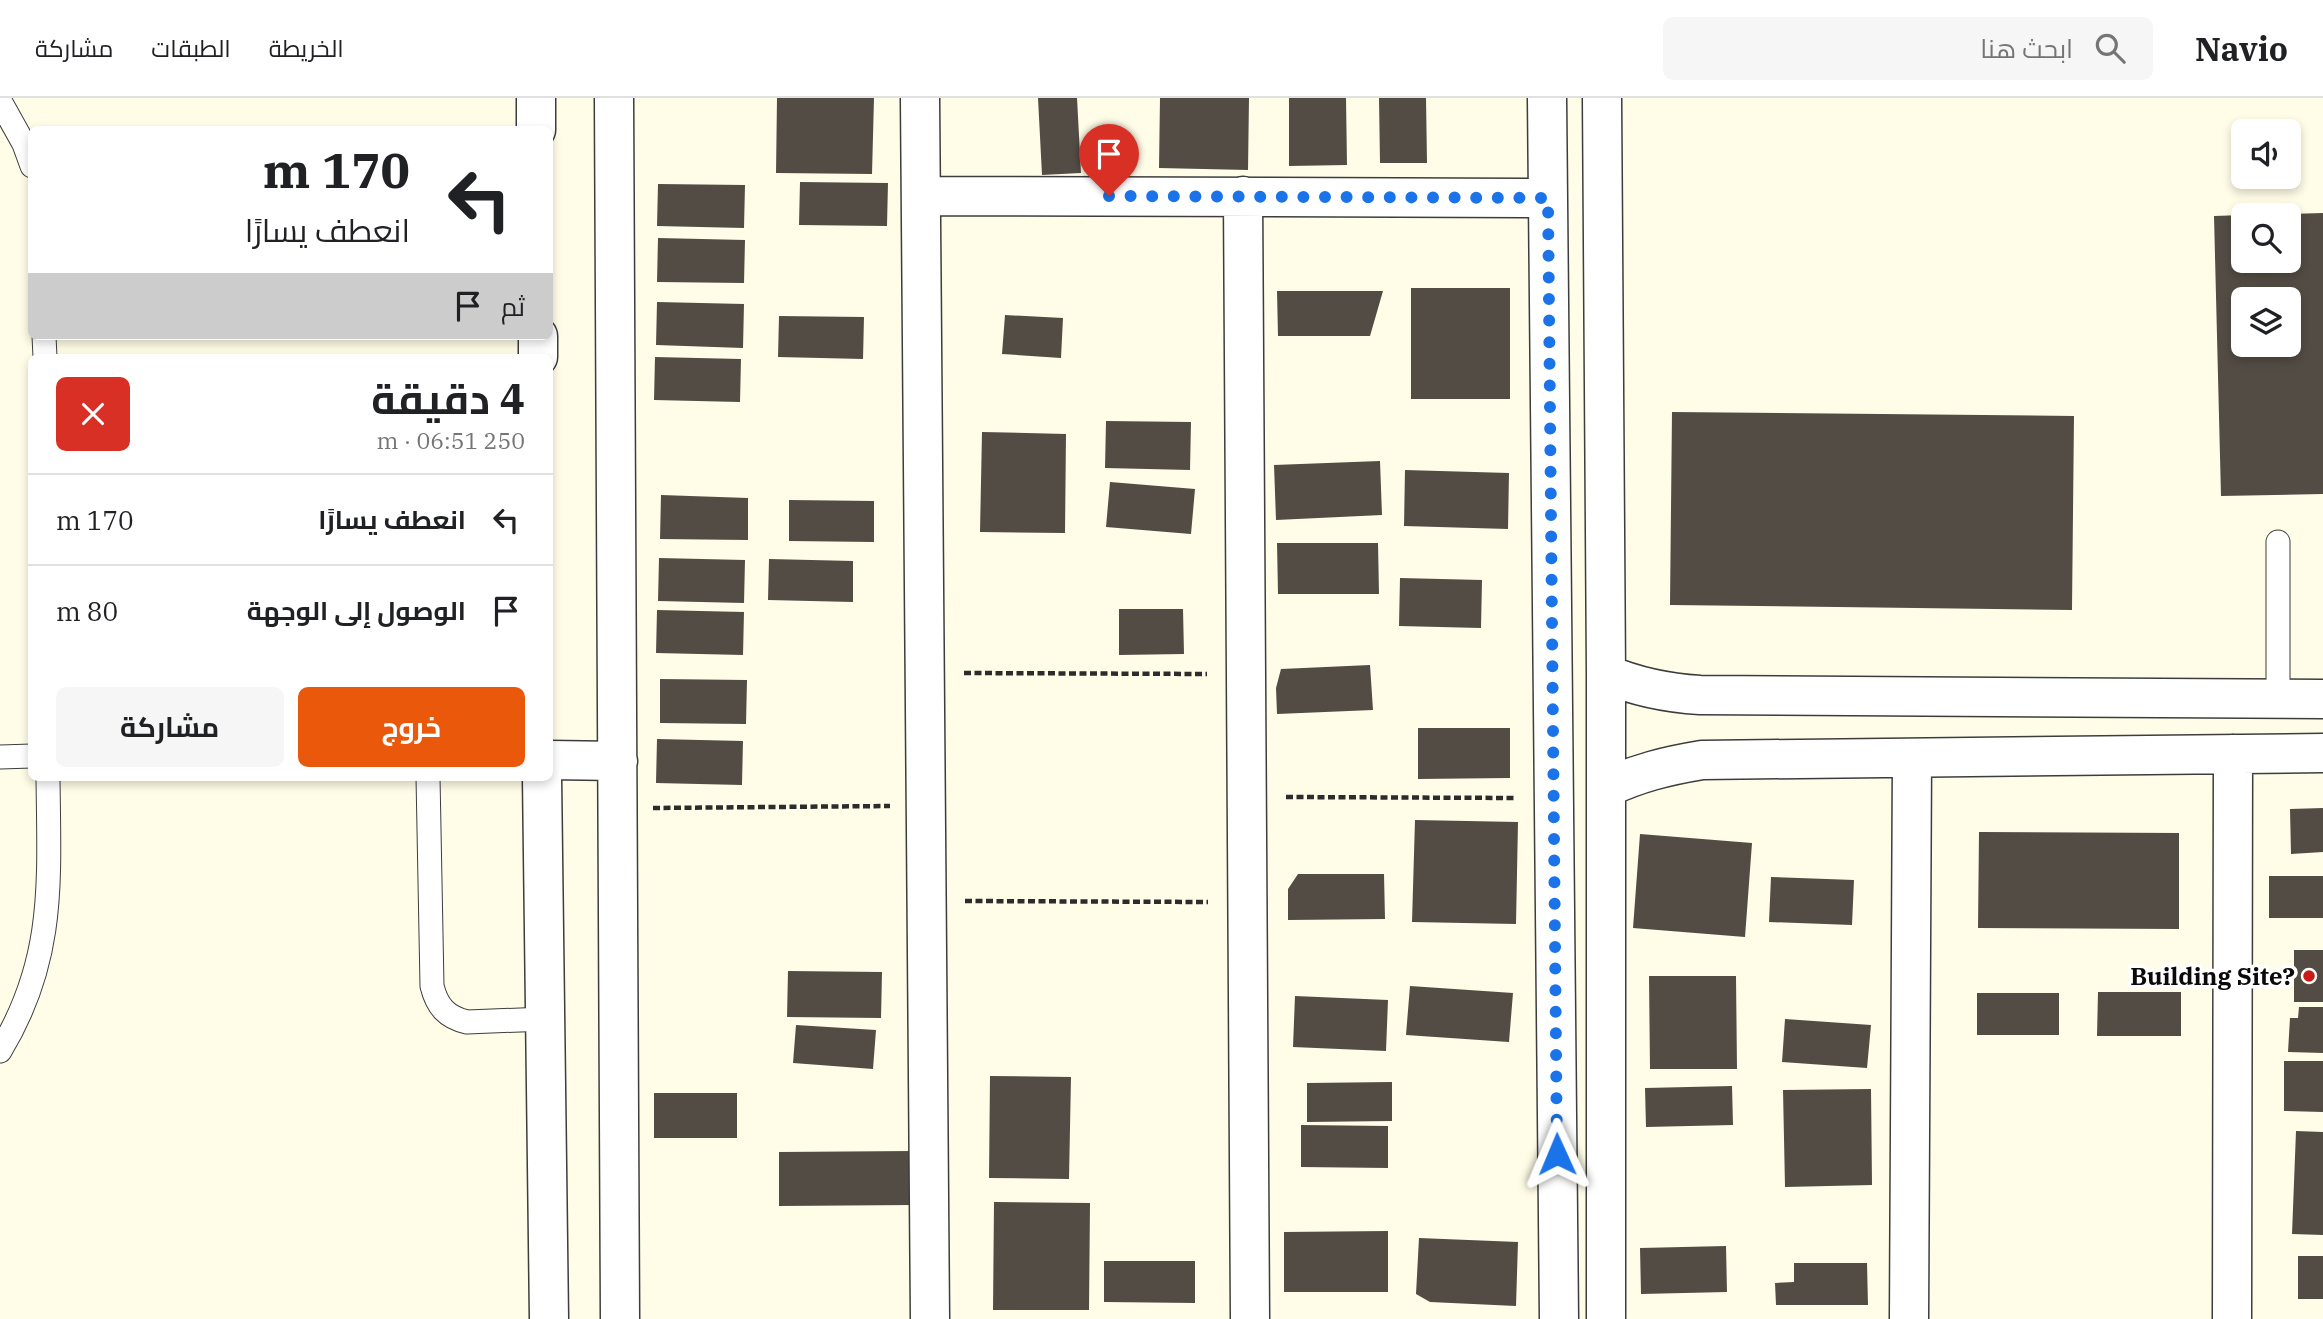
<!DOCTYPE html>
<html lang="ar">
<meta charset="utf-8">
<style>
:root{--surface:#fff;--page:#f6f6f6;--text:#202124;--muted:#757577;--line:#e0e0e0;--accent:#ea580c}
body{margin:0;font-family:"IBM Plex Serif",Cairo,serif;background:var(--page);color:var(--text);direction:rtl;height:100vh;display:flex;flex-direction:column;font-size:26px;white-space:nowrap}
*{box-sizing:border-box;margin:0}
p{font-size:23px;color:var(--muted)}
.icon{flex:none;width:38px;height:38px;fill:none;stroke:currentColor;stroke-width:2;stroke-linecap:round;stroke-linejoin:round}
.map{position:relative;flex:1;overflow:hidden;direction:ltr}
.drawer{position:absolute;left:28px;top:256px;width:525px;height:427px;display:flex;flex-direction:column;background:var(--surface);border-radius:10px;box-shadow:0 4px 10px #0003;direction:rtl}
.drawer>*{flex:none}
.top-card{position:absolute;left:28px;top:28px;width:525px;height:214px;border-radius:10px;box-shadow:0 4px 10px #0003;direction:rtl;background:#fff;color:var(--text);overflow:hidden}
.buttons{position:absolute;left:2231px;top:21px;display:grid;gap:14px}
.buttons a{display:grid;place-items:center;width:70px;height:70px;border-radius:10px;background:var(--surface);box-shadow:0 4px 10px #0003;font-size:35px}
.pin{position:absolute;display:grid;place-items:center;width:60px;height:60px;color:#fff;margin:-72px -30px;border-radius:50% 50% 50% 0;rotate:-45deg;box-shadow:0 0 7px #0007}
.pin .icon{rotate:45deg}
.me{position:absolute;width:77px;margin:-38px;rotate:359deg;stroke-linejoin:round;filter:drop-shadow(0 0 5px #0008)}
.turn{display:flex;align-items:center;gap:24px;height:147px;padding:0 28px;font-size:32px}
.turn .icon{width:91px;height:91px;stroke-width:2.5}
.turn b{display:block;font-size:49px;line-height:60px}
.then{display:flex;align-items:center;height:66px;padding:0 28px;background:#0003;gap:14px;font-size:26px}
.round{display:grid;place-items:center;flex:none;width:74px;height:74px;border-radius:10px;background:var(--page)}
.headline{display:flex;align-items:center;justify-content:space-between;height:119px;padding:0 28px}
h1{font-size:42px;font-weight:700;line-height:52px}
.cta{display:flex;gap:14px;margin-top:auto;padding:14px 28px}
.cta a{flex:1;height:80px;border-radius:10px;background:var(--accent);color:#fff;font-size:28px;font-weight:700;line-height:80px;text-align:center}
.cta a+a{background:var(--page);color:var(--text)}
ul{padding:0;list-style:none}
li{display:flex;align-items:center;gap:21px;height:91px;padding:0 28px;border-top:2px solid var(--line)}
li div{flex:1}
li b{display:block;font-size:26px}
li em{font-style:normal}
header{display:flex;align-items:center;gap:42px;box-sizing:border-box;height:98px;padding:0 35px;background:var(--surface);border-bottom:2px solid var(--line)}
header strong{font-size:33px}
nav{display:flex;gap:38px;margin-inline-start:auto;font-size:24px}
.search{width:490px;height:63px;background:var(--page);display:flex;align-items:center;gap:18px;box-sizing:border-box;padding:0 24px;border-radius:10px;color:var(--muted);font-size:26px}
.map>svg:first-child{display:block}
.building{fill:#534c45;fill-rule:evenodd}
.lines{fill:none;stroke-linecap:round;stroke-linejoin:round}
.lane-casing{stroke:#3d3d3d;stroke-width:25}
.street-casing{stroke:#3d3d3d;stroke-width:41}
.path{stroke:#2c2c2c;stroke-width:4.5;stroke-dasharray:7 3.5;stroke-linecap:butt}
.lane{stroke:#fff;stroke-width:23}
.street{stroke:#fff;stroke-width:38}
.route{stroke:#1a73e8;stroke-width:12;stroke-dasharray:0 21.6}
.poi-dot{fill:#c61b16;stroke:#fff;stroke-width:2.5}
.labels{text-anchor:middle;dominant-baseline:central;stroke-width:7;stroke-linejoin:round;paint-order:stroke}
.poi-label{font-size:24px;font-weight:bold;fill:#0a0a0a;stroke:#fff;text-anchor:end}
</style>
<header>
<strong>Navio</strong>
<div class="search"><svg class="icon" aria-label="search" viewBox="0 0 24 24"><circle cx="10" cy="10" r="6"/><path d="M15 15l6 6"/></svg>ابحث هنا</div>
<nav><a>الخريطة</a><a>الطبقات</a><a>مشاركة</a></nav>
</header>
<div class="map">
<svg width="2323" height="1221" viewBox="0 0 2323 1221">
<rect width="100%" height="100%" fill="#fffce7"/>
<path class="building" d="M777,0H874L872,76L776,75Z
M1038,0H1077L1081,75L1042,77Z
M1160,0H1249L1248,72L1159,70Z
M1289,0H1346L1347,67L1289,68Z
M1379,0H1426L1427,65H1380Z
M800,84L888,85L887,128L799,127Z
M658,86L745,87L744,130L657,128Z
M2323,115V396L2221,398L2214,118L2244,117V163H2289V116ZM2244,201H2289V247H2244Z
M658,140L745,142L744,185L657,184Z
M1411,190H1510V301H1411Z
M1277,193H1383L1370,238H1278Z
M657,204L744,206L743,250L656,247Z
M1005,217L1063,220L1061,260L1002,256Z
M779,218L864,219L863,261L778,259Z
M655,259L741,261L740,304L654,302Z
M1672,314L2074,318L2072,512L1670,507Z
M1106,323L1191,324L1190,372L1105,370Z
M982,334L1066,336L1065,435L980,434Z
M1380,363L1382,417L1276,422L1274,367Z
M1405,372L1509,375L1508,431L1404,428Z
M1110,384L1195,391L1191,436L1106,429Z
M661,397L748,400V442L660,441Z
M789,402L874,403V444L789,443Z
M1277,445H1378L1379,496H1278Z
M659,460L745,462L744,505L658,503Z
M769,461L853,463V504L768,502Z
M1400,480L1482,482L1481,530L1399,528Z
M1119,511H1183L1184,556L1119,557Z
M657,512L744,514L743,557L656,555Z
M1370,567L1373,612L1277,616L1276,590L1281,571Z
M660,581L747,582L746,626L660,625Z
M1418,630H1510V680L1418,681Z
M657,641L743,643L742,687L656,685Z
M2323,710V754L2291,756L2290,711Z
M1415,722L1518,724L1516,826L1412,824Z
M1979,734L2179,735V831L1978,830Z
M1640,736L1752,745L1745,839L1633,830Z
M1298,776H1384L1385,821L1288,822V791Z
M2269,778H2323V820H2269Z
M1771,779L1854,782L1852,827L1769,824Z
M2294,852H2323V904H2294Z
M788,873L882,874L881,920L787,919Z
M1649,878H1736L1737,971H1650Z
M1410,888L1513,895L1509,944L1406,937Z
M2098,894H2181V938H2097Z
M1977,895H2059V937H1977Z
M1295,898L1388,902L1386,953L1293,949Z
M2299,909H2323V955L2288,954L2290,920H2298Z
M1785,921L1871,927L1867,970L1782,964Z
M796,927L876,932L873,971L793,965Z
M2284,963H2323V1014L2284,1013Z
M990,978L1071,979L1069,1081L989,1080Z
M1392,984V1023L1307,1024V985Z
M1732,988L1733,1027L1646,1029L1645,990Z
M1871,991L1872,1087L1785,1089L1783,992Z
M654,995H737V1040H654Z
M1301,1027L1388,1028V1070L1301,1069Z
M2296,1033L2323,1034V1137L2292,1136Z
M913,1053V1107L779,1108V1054Z
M994,1104L1090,1105L1089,1212H993Z
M1388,1133V1194H1284V1134Z
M1419,1140L1518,1144L1516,1208L1430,1204L1416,1196Z
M1726,1148L1727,1194L1641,1196L1640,1150Z
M2298,1158H2323V1201H2298Z
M1104,1163H1195V1205L1104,1204Z
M1794,1165H1867L1868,1207H1776L1775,1185L1794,1184Z"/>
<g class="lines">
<defs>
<path id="lane" d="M0,3L24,46L32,68
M44,238L45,259
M2278,444V602
M0,659L32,658
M428,679L432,888C437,908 446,919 467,924L545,921
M0,953C56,861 49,782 48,679"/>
<path id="street" d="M536,0V32
M614,0L620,1221
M920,0L930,1221
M1547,0L1559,1221
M1602,0L1606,576V1221
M921,98L1548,100
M1243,98L1250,1221
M538,238V259
M1606,576C1637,589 1666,595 1700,597L2323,601
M550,662L618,663
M542,679L549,1221
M1606,690C1638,675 1666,668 1702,662L2323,655
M1909,1221L1912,660
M2232,1221L2233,656"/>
</defs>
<use href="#lane" class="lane-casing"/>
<use href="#street" class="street-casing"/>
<path class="path" d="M964,575L1207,576
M1286,699L1515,700
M653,710L890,708
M965,803L1208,804"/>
<use href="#lane" class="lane"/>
<use href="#street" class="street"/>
</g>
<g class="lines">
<path class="route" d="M1109,98L1548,100L1557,1056"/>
</g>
<circle class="poi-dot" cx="2309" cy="878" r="7"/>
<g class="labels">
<g class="poi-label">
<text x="2295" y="878">Building Site?</text>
</g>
</g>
</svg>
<div class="buttons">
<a><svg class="icon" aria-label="sound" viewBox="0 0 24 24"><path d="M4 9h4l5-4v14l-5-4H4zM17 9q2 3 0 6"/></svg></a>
<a><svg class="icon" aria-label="search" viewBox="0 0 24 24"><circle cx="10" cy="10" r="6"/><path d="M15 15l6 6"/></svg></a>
<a><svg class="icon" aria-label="layers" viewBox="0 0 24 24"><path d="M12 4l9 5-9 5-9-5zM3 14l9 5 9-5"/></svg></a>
</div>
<div class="pin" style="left:1109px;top:98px;background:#d93025"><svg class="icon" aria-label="arrive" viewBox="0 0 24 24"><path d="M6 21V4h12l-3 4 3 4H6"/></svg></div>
<svg class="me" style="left:1557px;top:1056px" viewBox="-20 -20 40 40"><path d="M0-17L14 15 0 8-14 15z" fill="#1a73e8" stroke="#fff" stroke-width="4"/></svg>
<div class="top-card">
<div class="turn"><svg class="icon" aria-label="left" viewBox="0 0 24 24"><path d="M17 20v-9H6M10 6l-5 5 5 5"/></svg><div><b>170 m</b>انعطف يسارًا</div></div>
<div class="then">ثم<svg class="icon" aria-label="arrive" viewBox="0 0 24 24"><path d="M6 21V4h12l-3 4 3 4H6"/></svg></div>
</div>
<section class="drawer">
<div class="headline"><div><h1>4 دقيقة</h1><p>250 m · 06:51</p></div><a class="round" style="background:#d93025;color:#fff"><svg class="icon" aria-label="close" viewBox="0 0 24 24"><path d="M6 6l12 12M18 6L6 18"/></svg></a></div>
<ul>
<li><svg class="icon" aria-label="left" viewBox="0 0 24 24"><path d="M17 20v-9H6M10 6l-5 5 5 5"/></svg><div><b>انعطف يسارًا</b></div><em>170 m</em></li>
<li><svg class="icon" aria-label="arrive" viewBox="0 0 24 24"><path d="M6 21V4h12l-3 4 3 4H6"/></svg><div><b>الوصول إلى الوجهة</b></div><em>80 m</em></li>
</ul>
<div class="cta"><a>خروج</a><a>مشاركة</a></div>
</section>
</div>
